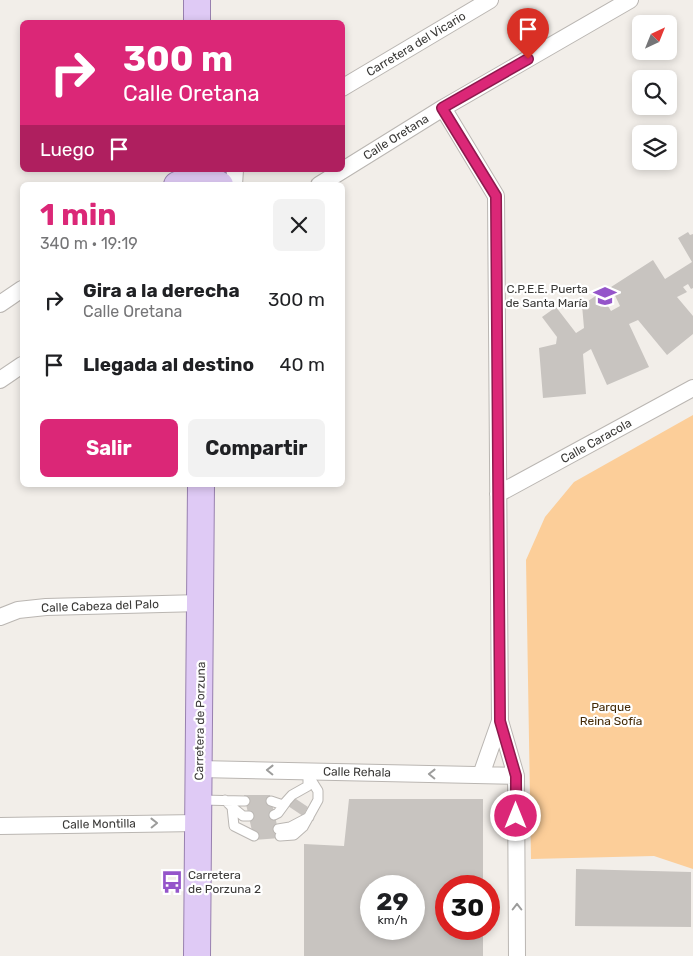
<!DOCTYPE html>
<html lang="es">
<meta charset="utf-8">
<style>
:root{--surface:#fff;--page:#f2f2f2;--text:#202124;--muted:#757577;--accent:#db2777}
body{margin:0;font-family:Rubik,sans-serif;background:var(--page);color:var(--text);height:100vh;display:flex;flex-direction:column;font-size:19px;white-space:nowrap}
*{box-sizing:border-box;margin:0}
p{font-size:16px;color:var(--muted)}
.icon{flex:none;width:28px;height:28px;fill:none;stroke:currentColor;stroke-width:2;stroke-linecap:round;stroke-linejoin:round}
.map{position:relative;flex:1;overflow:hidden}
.panel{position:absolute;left:20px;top:182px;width:325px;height:305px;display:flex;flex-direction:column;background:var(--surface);border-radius:8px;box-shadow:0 2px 8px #0003}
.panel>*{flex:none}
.banner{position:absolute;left:20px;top:20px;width:325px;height:152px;border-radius:8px;box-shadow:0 2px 8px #0003;background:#db2777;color:#fff;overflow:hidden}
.needle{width:32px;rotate:43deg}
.fabs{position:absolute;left:632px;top:15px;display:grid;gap:10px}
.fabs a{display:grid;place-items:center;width:45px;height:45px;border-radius:8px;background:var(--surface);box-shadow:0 2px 8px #0003;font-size:25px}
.speed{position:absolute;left:360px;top:875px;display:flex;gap:10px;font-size:25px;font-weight:700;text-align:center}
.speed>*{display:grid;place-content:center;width:65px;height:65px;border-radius:50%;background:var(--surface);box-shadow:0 2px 8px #0003;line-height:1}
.speed small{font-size:12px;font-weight:400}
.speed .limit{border:8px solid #d22;background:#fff;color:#111}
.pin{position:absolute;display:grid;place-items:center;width:42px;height:42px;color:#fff;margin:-51px -21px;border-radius:50% 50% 50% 0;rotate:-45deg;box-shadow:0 0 5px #0007}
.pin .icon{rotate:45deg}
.me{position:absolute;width:55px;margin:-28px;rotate:0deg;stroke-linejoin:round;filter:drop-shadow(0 0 4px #0008)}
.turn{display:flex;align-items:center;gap:18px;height:105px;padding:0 20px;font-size:22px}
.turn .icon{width:65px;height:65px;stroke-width:2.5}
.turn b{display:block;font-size:35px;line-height:42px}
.then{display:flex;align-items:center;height:48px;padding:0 20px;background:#0003;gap:10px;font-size:19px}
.round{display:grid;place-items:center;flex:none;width:52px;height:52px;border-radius:8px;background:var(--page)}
.head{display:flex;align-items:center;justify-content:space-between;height:85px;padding:0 20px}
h1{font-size:30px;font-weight:700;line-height:38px;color:var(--accent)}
.button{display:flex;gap:10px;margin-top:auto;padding:10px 20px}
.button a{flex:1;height:58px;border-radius:8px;background:var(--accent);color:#fff;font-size:20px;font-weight:700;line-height:58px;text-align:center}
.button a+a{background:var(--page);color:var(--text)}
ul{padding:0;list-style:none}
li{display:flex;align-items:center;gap:15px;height:65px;padding:0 20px}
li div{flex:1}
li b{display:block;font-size:19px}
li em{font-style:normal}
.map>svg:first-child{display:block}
.green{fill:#fcce99}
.building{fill:#c8c4c0;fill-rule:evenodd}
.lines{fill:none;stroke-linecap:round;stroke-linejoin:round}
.service-casing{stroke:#bab6b2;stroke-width:11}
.minor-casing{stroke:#bab6b2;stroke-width:18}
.primary-casing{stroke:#9880af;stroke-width:28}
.service{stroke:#fff;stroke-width:9}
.minor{stroke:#fff;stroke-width:16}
.primary{stroke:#dfcaf5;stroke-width:26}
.oneway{stroke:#9c9c9b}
.route-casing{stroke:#8e194d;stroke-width:12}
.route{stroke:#db2777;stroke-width:9}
.labels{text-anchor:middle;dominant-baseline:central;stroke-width:4.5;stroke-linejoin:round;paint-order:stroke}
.street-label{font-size:12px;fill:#3a3937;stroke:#fff}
.poi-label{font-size:12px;fill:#3a3937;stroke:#fff;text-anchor:end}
.park-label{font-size:12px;fill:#442b08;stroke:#fff}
</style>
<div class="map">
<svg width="693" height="956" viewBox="0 0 693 956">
<rect width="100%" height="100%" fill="#f2eee9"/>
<path class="green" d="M693,415V869L654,856L531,859L526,560L545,517L574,482Z"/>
<path class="building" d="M688,232L690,235L693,234V288L691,289L688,284L683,287L687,292L677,297L693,316V334L667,355L638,320L629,324L649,367L607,385L591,349L583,354L586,394L543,398L539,348L556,344L557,337L542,317L556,307L576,333L584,328L582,305L600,293L611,311L620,306L611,287L653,260L665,279L692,262L678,238Z
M244,795H270L280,838L254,840Z
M293,797L308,807L303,816L288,806Z
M349,799H483V886H446V929H483V956H304V844L344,846ZM371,886H414V929H371Z
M576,869L691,872V927L575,926Z"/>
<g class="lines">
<defs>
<path id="service" d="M201,800L245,801
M225,800L232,807L234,826L254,836
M271,801L283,805L292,795L308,786V776
M232,807L243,816H249
M274,815L278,813L286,802
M278,829L290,827L309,817
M280,836L294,835L303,827L318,800V791L308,775"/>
<path id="minor" d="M342,88L490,0
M443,108L496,196L500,721L516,776L517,956
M234,185L235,170
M319,185L443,108L630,0
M0,304L22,289
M0,380L22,365
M498,494L693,388
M0,617L18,610L46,607L201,603
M199,769L516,776
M481,775L500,721
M0,826L198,823"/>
<path id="primary" d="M197,22V0
M177,185C190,178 207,177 220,185
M197,956L201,485"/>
</defs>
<use href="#service" class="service-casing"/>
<use href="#minor" class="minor-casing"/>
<use href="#primary" class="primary-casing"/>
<use href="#service" class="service"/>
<use href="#minor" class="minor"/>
<use href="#primary" class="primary"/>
</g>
<defs><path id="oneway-chevron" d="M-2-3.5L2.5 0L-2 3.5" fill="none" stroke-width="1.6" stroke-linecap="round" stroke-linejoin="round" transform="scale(1.25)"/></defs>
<g class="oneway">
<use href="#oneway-chevron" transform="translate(270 770) rotate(-179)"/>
<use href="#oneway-chevron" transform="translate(432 774) rotate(-179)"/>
<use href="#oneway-chevron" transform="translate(154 823) rotate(-1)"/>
<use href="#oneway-chevron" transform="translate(517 907) rotate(-90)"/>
</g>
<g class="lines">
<defs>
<path id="route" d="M516,816V776L500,721L496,196L442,108L528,59"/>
</defs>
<use href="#route" class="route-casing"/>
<use href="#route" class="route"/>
</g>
<defs>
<symbol id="school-bare" viewBox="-9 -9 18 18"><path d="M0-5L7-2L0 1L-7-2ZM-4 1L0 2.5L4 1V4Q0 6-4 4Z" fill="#9555ca" stroke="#fff" stroke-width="2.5" paint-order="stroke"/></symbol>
<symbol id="bus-bare" viewBox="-9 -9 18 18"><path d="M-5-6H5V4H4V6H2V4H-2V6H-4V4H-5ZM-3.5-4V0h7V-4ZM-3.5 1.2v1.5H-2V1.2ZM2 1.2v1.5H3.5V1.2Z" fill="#9555ca" stroke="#fff" stroke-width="2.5" paint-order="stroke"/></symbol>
</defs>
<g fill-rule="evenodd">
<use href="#school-bare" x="589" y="280" width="32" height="32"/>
<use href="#bus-bare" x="156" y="866" width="32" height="32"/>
</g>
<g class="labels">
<g class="street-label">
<text transform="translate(416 44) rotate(-31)">Carretera del Vicario</text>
<text transform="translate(396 137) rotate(-32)">Calle Oretana</text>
<text transform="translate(596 441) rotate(-29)">Calle Caracola</text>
<text transform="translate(100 606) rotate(-2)">Calle Cabeza del Palo</text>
<text transform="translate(200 721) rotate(-89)">Carretera de Porzuna</text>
<text transform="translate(357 772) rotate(1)">Calle Rehala</text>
<text transform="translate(99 824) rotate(-1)">Calle Montilla</text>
</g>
<g class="poi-label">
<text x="588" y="289">C.P.E.E. Puerta<tspan x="588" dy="14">de Santa María</tspan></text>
<text x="188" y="875" text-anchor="start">Carretera<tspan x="188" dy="14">de Porzuna 2</tspan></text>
</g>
<g class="park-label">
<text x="611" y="707">Parque<tspan x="611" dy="14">Reina Sofía</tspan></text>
</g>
</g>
</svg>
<div class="fabs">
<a><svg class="needle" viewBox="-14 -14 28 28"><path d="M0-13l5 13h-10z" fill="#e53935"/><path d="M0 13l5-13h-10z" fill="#757577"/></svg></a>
<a><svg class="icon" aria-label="search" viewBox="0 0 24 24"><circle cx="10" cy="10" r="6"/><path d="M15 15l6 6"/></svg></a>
<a><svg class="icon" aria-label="layers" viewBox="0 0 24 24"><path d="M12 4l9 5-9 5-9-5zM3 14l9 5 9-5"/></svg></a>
</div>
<div class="speed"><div>29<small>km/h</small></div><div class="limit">30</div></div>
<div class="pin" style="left:528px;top:59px;background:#d93025"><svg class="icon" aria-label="arrive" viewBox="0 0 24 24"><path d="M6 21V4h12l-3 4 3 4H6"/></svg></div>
<svg class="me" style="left:516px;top:816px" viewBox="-20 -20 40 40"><circle r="17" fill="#db2777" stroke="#fff" stroke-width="3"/><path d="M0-11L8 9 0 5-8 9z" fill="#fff"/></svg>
<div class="banner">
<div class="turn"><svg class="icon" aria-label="right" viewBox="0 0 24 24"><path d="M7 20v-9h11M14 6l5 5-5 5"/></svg><div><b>300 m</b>Calle Oretana</div></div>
<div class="then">Luego<svg class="icon" aria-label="arrive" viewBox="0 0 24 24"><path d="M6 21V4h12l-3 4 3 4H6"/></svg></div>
</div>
<section class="panel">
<div class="head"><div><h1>1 min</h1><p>340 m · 19:19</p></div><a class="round"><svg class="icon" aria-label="close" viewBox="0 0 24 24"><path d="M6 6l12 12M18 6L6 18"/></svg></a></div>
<ul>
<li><svg class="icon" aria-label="right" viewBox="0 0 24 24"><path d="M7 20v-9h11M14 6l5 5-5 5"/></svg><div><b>Gira a la derecha</b><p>Calle Oretana</p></div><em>300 m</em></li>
<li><svg class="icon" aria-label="arrive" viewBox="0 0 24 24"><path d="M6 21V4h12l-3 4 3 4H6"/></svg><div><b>Llegada al destino</b></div><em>40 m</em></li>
</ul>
<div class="button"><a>Salir</a><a>Compartir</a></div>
</section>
</div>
